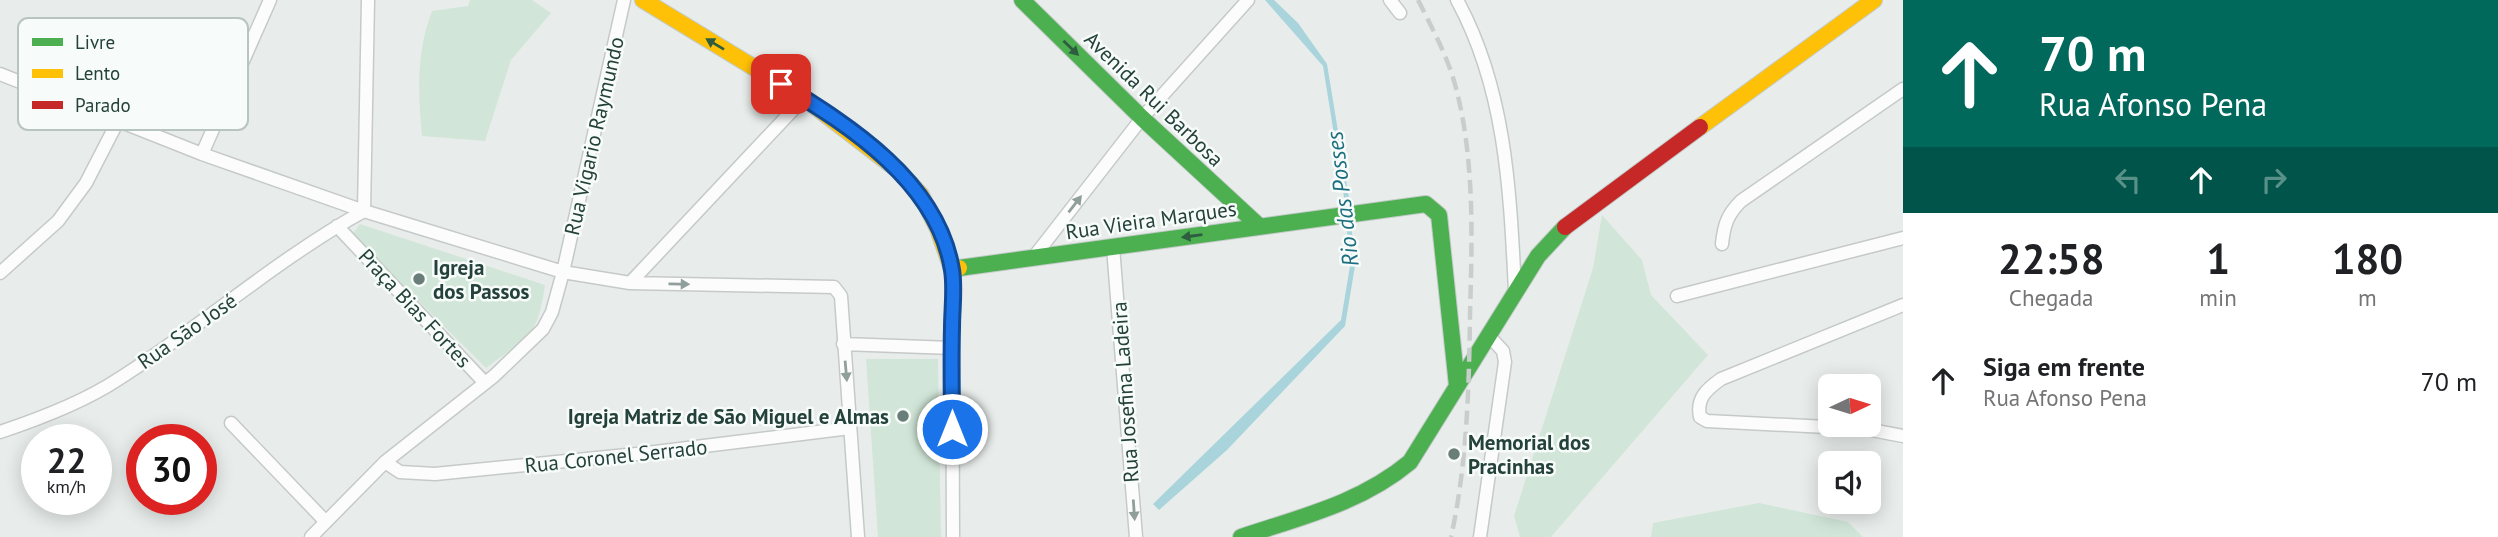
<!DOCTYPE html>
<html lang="pt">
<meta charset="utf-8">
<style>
:root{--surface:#fff;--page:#f2f2f2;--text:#202124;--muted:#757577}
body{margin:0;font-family:"PT Sans",sans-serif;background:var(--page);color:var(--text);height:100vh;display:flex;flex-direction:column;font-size:26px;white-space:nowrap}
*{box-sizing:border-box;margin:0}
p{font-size:23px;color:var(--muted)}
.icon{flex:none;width:38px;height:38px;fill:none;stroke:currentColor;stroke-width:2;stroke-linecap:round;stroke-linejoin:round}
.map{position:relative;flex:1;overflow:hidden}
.sheet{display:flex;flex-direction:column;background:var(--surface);width:595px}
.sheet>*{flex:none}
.hud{background:#00695c;color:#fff;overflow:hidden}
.needle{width:46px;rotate:86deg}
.buttons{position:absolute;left:1818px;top:374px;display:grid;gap:14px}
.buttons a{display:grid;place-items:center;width:63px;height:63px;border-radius:10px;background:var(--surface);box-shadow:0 4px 18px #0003;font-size:35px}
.speed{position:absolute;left:21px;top:424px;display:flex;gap:14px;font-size:35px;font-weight:700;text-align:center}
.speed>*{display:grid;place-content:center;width:91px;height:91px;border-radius:50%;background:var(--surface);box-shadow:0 4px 18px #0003;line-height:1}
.speed small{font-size:18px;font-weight:400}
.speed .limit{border:10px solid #d22;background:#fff;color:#111}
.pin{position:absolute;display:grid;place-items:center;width:60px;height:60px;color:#fff;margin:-30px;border-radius:14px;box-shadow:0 4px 10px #0006}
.me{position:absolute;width:77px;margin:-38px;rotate:0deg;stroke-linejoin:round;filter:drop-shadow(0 0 5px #0008)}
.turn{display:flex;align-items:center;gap:24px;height:147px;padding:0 21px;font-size:32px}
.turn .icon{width:91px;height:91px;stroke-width:2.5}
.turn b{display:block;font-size:49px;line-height:60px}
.lanes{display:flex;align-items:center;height:66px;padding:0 21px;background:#0003;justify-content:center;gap:35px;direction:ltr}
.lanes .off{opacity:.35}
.eta{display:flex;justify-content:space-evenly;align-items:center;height:119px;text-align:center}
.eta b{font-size:42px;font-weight:700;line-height:49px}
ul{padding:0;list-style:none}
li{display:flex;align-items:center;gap:21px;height:98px;padding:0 21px}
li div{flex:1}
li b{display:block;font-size:26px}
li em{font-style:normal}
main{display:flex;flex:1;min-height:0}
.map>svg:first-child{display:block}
.green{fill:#d1e6d8}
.water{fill:#a9d4db}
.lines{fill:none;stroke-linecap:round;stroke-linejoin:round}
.street-casing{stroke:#c5cac8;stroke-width:15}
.fast-casing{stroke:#c3cbc8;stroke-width:18}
.slow-casing{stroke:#c3cbc8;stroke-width:18}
.jam-casing{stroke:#c3cbc8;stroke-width:18}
.street{stroke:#fcfcfc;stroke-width:12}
.fast{stroke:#4caf50;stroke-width:16}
.slow{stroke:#ffc107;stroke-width:16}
.jam{stroke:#c62828;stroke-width:16}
.rail{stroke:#c9cdcc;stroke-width:4.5;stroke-dasharray:14 7;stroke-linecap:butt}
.oneway{fill:#2e5d40}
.oneway2{fill:#909f9b}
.route-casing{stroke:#114b97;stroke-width:18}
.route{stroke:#1a73e8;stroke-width:12}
.poi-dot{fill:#697e78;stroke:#f7fbf9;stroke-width:2.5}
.labels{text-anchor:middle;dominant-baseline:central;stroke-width:5;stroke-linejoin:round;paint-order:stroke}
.street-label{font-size:21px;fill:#24423a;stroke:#f7fbf9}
.poi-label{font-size:21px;font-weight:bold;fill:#24423a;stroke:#f7fbf9;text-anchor:start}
.water-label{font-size:23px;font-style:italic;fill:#1c6f80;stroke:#f7fbf9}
.key{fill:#f7fbf9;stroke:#b8c4c0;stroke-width:2}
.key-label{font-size:19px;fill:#24423a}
</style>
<main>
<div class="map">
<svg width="1903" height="537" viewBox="0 0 1903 537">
<rect width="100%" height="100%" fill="#e8edeb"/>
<path class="green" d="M470,0H532L551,13L511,60L485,141L422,136C418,93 416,53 432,11L468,6Z
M1602,215L1642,260L1651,295L1708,355L1551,537H1520L1514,516L1593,268Z
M360,224L545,285C537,340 528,336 486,368L352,235Z
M866,359H938L941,537H878Z
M1759,503L1848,522L1863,537H1651L1653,523Z"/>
<path class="water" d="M1265,0H1274L1298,23L1327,64L1349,198L1355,266L1345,326L1227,450L1159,510L1153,504L1341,320L1350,266L1344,197L1323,66Z"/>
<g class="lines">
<defs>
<path id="street" d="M1390,0L1400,13
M1457,0C1506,90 1510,191 1515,291
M0,74L202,154L364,211L563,272L630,283L834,287L841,296L858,537
M202,154L270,0
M364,211L368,0
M337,226L485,383
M1722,244C1724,225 1727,215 1741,201L1903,89
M1113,247L1136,537
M1033,258L1142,118L1248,0
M952,269L953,537
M0,273L58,221L86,183L119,119
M630,283L804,98
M1677,296L1903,238
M1903,305L1721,379C1707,389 1696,398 1700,417L1707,421L1866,429L1903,436
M843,344L952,348
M231,423L326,522
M0,432C39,419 82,403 117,380C201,327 277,259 364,211
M385,462L400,472L435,474L647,453L850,428
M311,537L385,462L494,376L543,329L552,312L563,272L624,0
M1480,537L1505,362L1503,351L1490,337"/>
<path id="fast" d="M1022,0L1142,118L1259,226
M959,268L1426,204L1439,215L1457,386
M1241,537C1301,517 1361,503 1410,462L1538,256L1565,227"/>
<path id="slow" d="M643,0L804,98L898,170L921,195L938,229L952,269L959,268
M1700,127L1874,0"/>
<path id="jam" d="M1565,227L1700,127"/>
</defs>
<use href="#street" class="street-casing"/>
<use href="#fast" class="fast-casing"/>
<use href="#slow" class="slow-casing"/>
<use href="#jam" class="jam-casing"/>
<use href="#street" class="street"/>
<use href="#fast" class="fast"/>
<use href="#slow" class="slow"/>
<use href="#jam" class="jam"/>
<path class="rail" d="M1418,0C1432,28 1448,57 1456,88C1475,161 1472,240 1470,315C1469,389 1467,465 1451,537"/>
</g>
<defs><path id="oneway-solid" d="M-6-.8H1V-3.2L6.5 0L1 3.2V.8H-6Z" transform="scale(1.75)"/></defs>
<g class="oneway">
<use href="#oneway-solid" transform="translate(715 44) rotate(-149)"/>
<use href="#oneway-solid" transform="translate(1071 48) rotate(44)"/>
<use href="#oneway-solid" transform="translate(1192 236) rotate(172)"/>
</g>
<g class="oneway2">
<use href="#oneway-solid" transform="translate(1075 204) rotate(-52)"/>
<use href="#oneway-solid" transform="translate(679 284) rotate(1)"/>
<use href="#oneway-solid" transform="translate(846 371) rotate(85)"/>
<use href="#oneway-solid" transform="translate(1134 510) rotate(86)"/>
</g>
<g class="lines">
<defs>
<path id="route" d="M781,84C850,126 938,182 952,270C955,288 952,309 952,328C951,362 952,395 952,429"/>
</defs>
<use href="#route" class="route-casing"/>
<use href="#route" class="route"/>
</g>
<g class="poi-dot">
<circle cx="419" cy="279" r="7"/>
<circle cx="903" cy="416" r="7"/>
<circle cx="1454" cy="454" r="7"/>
</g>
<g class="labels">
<g class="street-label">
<text transform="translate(1154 99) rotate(44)">Avenida Rui Barbosa</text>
<text transform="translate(594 136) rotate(-77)">Rua Vigario Raymundo</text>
<text transform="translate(1151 220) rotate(-8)">Rua Vieira Marques</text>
<text transform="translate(415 308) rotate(47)">Praça Bias Fortes</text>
<text transform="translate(187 331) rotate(-35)">Rua São José</text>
<text transform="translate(1125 392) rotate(-94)">Rua Josefina Ladeira</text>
<text transform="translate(616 456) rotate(-6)">Rua Coronel Serrado</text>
</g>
<g class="poi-label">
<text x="433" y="267">Igreja<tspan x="433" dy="24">dos Passos</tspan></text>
<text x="889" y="416" text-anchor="end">Igreja Matriz de São Miguel e Almas</text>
<text x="1468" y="442">Memorial dos<tspan x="1468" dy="24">Pracinhas</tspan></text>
</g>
<g class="water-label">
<text transform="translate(1342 199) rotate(-97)">Rio das Posses</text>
</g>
</g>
<rect x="18" y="18" width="230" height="112" rx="10" class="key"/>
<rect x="32" y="38" width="31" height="8" fill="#4caf50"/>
<rect x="32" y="69" width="31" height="9" fill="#ffc107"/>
<rect x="32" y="101" width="31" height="8" fill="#c62828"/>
<g class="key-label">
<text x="75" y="49">Livre</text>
<text x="75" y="80">Lento</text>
<text x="75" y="112">Parado</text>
</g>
</svg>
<div class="buttons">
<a><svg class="needle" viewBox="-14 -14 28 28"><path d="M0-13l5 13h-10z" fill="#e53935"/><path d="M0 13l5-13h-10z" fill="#757577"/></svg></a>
<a><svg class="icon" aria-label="sound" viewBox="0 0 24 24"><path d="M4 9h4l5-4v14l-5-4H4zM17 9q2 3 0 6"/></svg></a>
</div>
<div class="speed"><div>22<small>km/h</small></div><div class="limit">30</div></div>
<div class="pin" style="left:781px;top:84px;background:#d93025"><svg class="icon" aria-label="arrive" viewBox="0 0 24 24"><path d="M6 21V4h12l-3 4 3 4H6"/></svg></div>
<svg class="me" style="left:952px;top:429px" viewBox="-20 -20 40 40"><circle r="17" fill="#1a73e8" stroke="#fff" stroke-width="3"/><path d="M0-11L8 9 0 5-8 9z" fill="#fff"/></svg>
</div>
<section class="sheet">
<div class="hud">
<div class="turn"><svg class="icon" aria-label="ahead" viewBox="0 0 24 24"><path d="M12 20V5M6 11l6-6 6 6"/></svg><div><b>70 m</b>Rua Afonso Pena</div></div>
<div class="lanes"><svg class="icon off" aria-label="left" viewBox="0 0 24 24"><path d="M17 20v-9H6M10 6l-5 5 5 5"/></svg><svg class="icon" aria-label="ahead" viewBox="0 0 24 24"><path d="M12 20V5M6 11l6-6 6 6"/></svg><svg class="icon off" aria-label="right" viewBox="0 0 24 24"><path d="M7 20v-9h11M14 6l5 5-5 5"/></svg></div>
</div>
<div class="eta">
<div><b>22:58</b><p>Chegada</p></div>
<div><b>1</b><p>min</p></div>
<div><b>180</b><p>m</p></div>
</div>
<ul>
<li><svg class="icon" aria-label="ahead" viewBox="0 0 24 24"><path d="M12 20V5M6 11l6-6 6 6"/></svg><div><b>Siga em frente</b><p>Rua Afonso Pena</p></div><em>70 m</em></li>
</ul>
</section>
</main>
